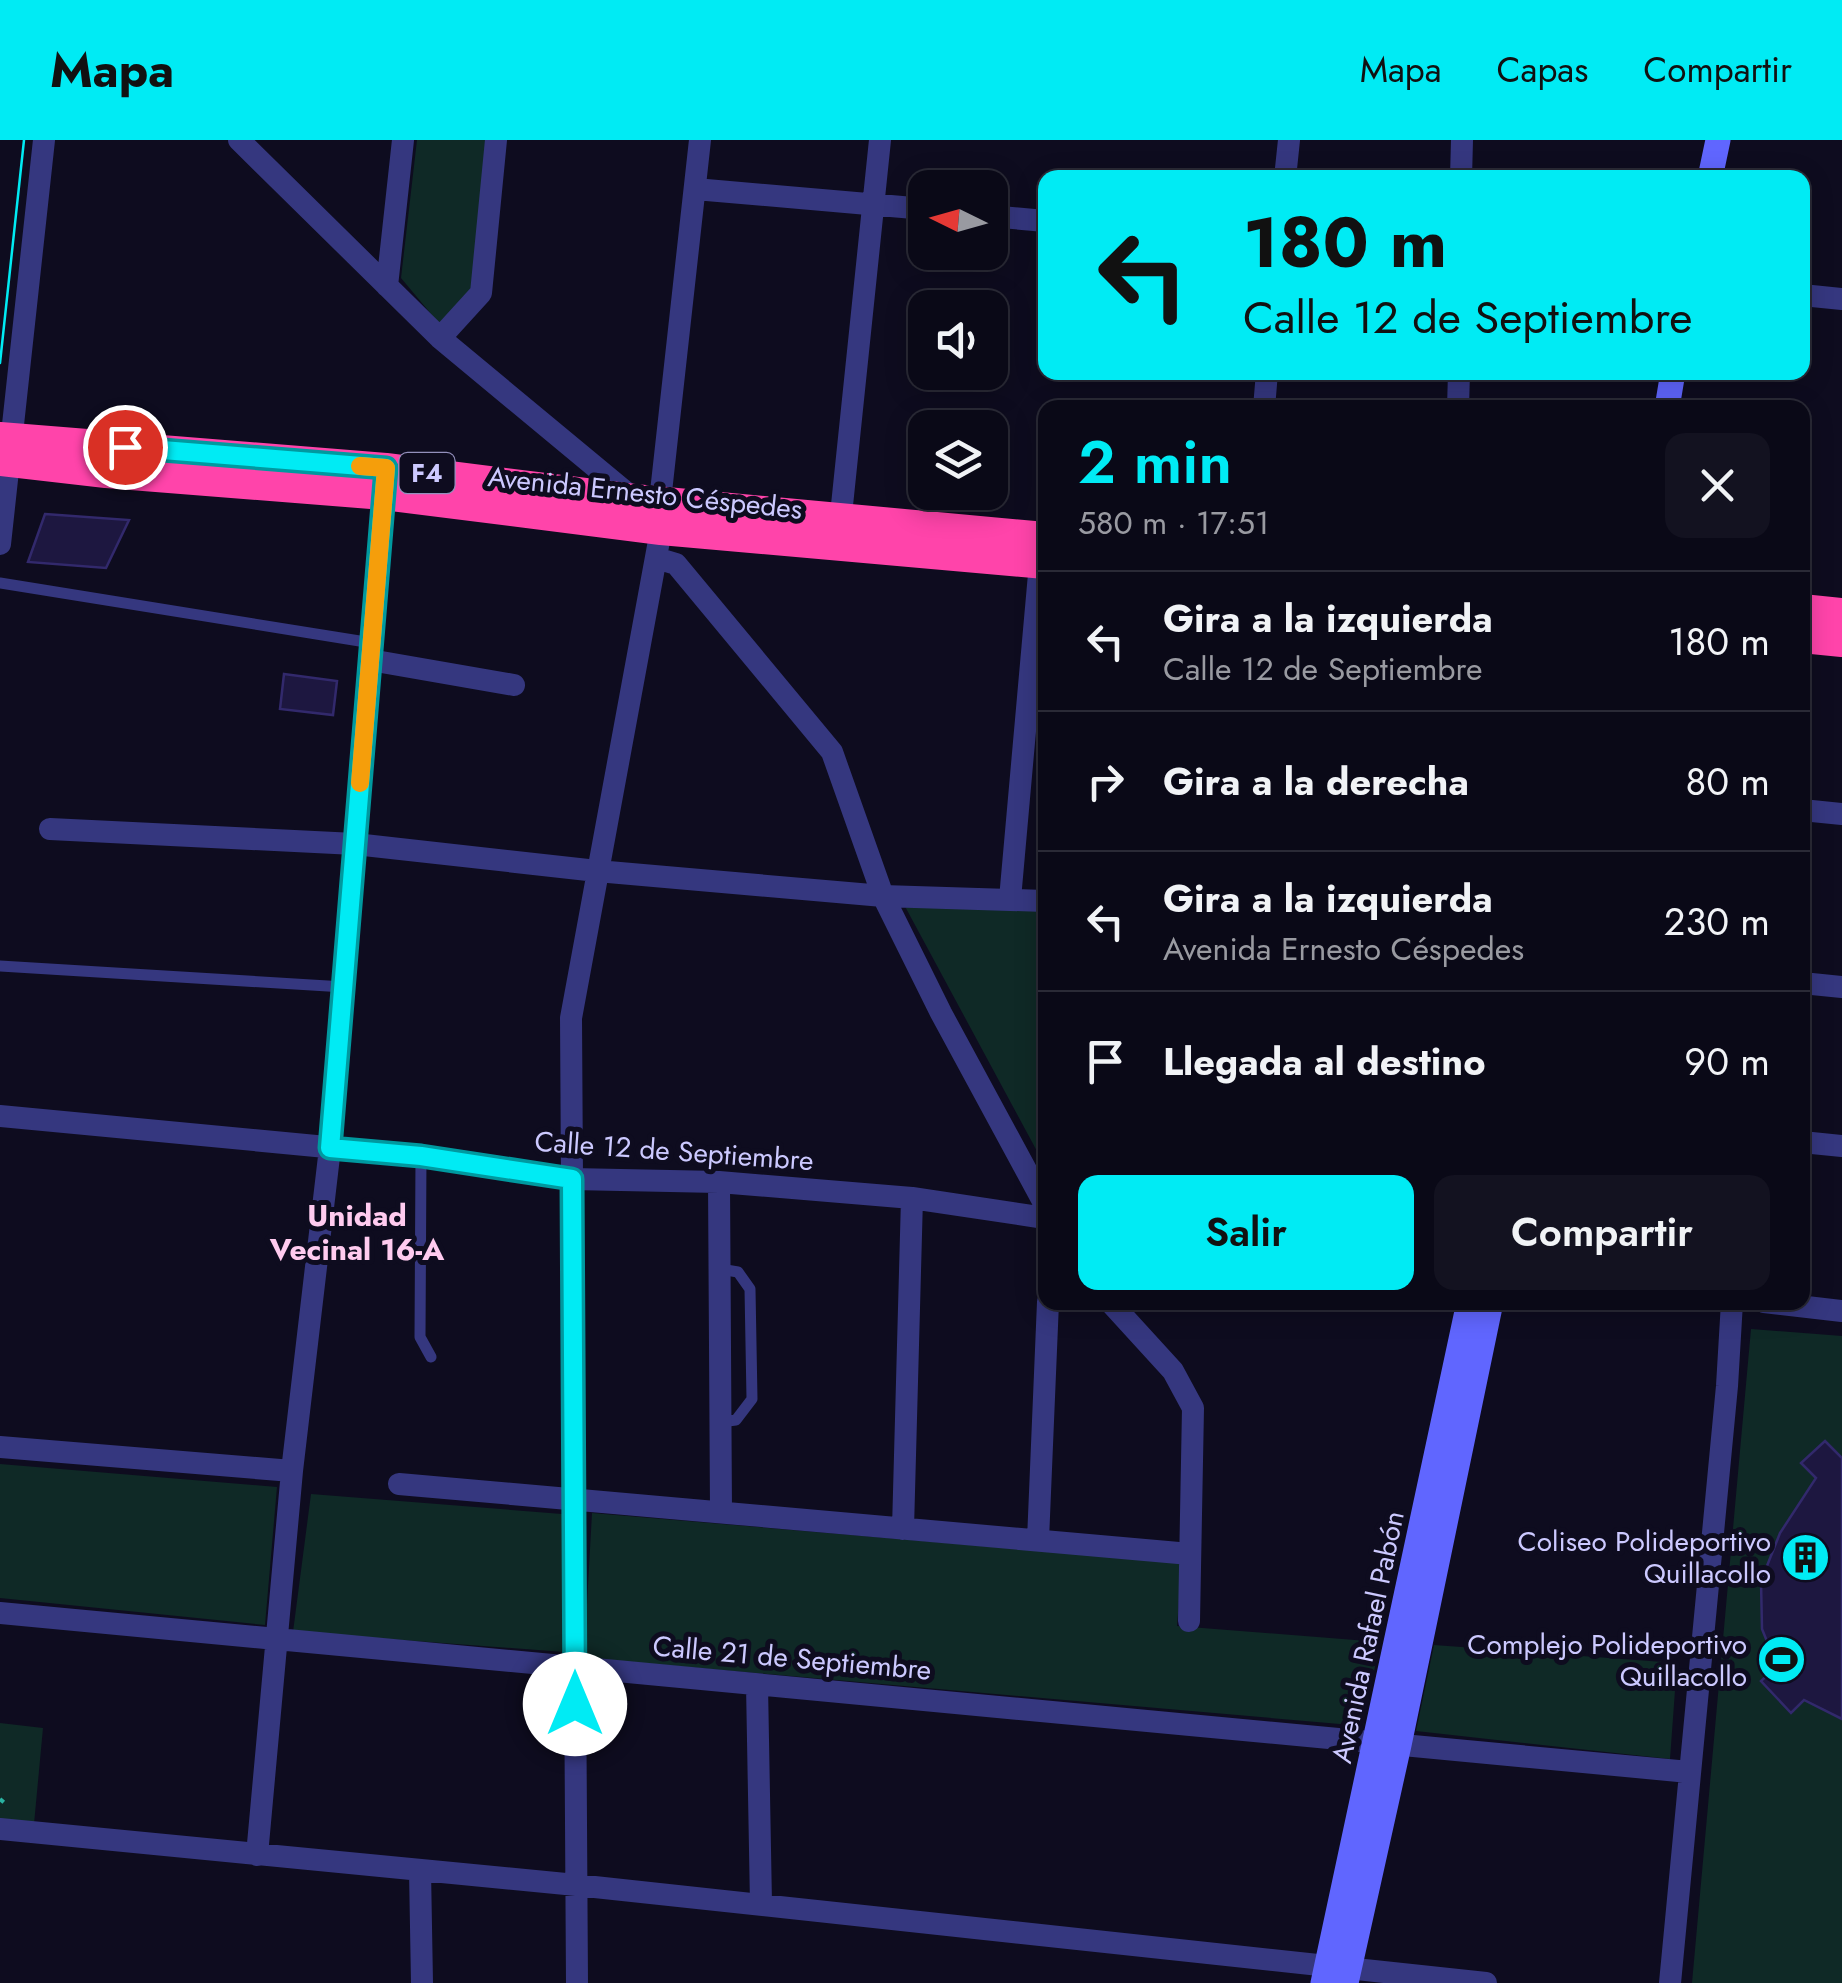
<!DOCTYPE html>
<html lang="es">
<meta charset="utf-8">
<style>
:root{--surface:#0a0917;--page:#131220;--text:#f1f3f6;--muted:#999aa1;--line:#2a2a36;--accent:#00ebf4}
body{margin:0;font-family:Jost,sans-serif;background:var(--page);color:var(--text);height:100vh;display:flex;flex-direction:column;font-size:38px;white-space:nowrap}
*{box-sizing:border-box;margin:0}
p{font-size:32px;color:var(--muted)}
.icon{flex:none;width:55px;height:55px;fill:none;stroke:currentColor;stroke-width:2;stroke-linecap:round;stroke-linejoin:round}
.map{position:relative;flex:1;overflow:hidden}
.panel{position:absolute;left:1038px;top:260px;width:772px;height:910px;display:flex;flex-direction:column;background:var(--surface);border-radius:20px;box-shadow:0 5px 25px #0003,0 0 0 2px var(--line)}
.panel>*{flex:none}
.hud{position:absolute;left:1038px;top:30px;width:772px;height:210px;border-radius:20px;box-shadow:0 5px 25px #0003,0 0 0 2px var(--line);background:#00ebf4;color:#111;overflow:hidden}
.needle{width:65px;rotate:275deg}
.controls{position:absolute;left:908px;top:30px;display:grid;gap:20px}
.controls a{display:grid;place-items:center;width:100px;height:100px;border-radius:20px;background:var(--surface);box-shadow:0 5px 25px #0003,0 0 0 2px var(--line);font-size:50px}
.pin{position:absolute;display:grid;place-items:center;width:85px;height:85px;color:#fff;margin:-42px;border:5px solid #fff;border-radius:50%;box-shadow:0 2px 10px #0007}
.me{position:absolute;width:110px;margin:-55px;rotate:0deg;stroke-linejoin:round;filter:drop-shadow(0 0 8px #0008)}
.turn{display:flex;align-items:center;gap:35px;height:210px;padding:0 40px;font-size:45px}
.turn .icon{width:130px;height:130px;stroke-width:2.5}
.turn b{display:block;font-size:70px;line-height:85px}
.round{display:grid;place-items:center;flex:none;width:105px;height:105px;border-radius:20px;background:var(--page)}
.overview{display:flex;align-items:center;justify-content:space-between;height:170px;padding:0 40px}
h1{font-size:60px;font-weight:600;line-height:75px;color:var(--accent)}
.primary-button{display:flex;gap:20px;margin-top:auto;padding:20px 40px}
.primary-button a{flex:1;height:115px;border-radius:20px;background:var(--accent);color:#111;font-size:40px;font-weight:600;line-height:115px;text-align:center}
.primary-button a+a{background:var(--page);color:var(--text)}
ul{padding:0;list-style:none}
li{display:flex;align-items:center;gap:30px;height:140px;padding:0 40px;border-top:2px solid var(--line)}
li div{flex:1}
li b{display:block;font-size:38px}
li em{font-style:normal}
header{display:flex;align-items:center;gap:60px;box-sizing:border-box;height:140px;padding:0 50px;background:var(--accent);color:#111}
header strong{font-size:48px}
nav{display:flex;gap:55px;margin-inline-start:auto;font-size:35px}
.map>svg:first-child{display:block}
.green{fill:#0f2926}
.building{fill:#1d1740;stroke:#32296c;stroke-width:2.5}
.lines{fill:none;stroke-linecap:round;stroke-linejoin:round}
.path{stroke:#2ab2a1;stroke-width:4;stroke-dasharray:5 8;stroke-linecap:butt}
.lane{stroke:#35377f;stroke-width:11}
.street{stroke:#35377f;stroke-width:22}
.secondary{stroke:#6066ff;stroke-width:25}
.highway{stroke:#f4a;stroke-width:30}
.tram{stroke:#00ebf4;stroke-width:2.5}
.route-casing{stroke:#00999f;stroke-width:25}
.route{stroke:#00ebf4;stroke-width:18}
.slow{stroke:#f59e0b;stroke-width:18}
.labels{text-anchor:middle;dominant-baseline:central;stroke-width:10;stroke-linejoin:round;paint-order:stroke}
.shield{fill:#0e0c1f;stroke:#9390bc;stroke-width:2.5}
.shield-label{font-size:25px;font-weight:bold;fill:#ccc9ff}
.street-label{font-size:28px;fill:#ccc9ff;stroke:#0e0c1f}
.poi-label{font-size:28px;fill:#ccc9ff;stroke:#0e0c1f;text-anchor:end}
.neighbourhood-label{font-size:30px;font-weight:bold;fill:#ffcbef;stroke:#0e0c1f}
</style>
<header>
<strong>Mapa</strong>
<nav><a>Mapa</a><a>Capas</a><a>Compartir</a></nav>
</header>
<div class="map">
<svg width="1842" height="1843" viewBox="0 0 1842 1843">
<rect width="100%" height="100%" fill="#0e0c1f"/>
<path class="green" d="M417,0H489L471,149L442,187L401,138Z
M901,759L1045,771V1026Z
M1751,1189L1842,1196V1843H1692Z
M0,1324L277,1347L265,1485L0,1458Z
M311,1354L562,1374L564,1512L293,1492Z
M592,1373L1182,1423L1177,1486L1380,1502L1363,1586L584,1518Z
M1434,1505L1677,1523L1670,1619L1416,1591Z
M0,1583L43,1588L34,1684L0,1679Z"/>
<path class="building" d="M45,374L129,380L106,428L28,422Z
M284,534L337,541L333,575L280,569Z
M1825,1301L1842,1318V1579L1804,1560L1791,1573L1761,1541L1777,1526L1762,1489L1761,1441L1780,1393L1816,1338L1801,1323Z"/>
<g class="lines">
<path class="path" d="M0,1659L9,1667"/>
<path class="lane" d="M0,443L372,503
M0,826L344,847
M421,1016L420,1197L431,1217
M720,1129L738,1132L750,1149L752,1259L736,1280L720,1282"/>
<path class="street" d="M239,0L440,198L634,359
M1285,38L1289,0
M1461,38L1462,0
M695,49L925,69
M990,76L1045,81
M387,146L403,0
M1802,155L1842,159
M440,198L481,153L496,0
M1264,268L1267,232
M1458,268L1459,232
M839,394L880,0
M0,404L44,0
M656,418L676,424L832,612L883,756L941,873L1045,1065
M370,520L514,545
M1802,670L1842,674
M50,689L355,704L597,731L883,756L1045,761
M1010,759L1040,423
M1802,843L1842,847
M0,976L421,1016L572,1039L719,1042L912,1058L1045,1078
M1802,1002L1842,1006
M719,1042L721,1371
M1110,1162L1173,1231L1193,1268L1189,1481
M1764,1162L1842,1171
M0,1307L292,1331
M399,1344L1190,1414
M903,1389L912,1058
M1038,1400L1048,1162
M0,1473L1689,1632
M757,1545L761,1764
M0,1689L576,1745L1486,1843
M257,1715L292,1331L330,1008L385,340
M420,1730L422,1843
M577,1843L571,878L661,390L660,361L700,0
M1670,1843L1727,1246L1732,1162"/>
<path class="secondary" d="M1710,38L1718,0
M1667,268L1673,232
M1323,1843L1469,1162
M1346,1843L1399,1605L1491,1162"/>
<path class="highway" d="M0,297L386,328L634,359L1045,397
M0,321L106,333L384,355L661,390L1045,424
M1802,469L1842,473
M1802,498L1842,502"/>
<path class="tram" d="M0,223L24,0"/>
</g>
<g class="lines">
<defs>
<path id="route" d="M125,307L386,328L330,1008L421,1016L572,1039L575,1564"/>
</defs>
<use href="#route" class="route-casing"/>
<use href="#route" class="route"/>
<path class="slow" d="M360,326L386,328L360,643"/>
</g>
<defs>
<symbol id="building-disc" viewBox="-11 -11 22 22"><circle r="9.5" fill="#00ebf4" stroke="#0e0c1f"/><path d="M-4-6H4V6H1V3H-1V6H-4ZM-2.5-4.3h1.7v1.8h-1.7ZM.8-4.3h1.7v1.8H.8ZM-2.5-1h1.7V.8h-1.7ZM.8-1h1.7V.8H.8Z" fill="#111"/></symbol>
<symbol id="stadium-disc" viewBox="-11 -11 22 22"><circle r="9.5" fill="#00ebf4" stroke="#0e0c1f"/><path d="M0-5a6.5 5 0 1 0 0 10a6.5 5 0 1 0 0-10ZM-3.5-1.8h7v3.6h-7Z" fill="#111"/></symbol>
</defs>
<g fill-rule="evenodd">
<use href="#building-disc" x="1778" y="1390" width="55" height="55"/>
<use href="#stadium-disc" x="1754" y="1492" width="55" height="55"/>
</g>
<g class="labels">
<rect class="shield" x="399.5" y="313" width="55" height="40" rx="8"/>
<g class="shield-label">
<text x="427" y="333">F4</text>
</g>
<g class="street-label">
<text transform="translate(645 353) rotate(6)">Avenida Ernesto Céspedes</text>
<text transform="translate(674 1011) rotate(4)">Calle 12 de Septiembre</text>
<text transform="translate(1368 1497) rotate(-78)">Avenida Rafael Pabón</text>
<text transform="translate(792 1518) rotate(5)">Calle 21 de Septiembre</text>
</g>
<g class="poi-label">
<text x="1771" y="1401">Coliseo Polideportivo<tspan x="1771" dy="32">Quillacollo</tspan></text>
<text x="1747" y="1504">Complejo Polideportivo<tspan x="1747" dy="32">Quillacollo</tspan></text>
</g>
<g class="neighbourhood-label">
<text x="357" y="1075">Unidad<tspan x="357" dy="34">Vecinal 16-A</tspan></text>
</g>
</g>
</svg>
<div class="controls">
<a><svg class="needle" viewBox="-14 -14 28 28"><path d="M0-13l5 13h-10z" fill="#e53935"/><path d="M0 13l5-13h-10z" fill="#999aa1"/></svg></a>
<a><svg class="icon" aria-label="sound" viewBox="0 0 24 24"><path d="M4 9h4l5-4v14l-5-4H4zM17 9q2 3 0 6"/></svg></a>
<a><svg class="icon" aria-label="layers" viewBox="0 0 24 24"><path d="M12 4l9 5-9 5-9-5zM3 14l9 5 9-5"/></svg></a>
</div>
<div class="pin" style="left:125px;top:307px;background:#d93025"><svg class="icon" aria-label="arrive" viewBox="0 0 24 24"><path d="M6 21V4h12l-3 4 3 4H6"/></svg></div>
<svg class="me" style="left:575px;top:1564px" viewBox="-20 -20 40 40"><circle r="19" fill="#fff"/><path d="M0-13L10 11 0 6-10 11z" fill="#00ebf4"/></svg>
<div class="hud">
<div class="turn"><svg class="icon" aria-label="left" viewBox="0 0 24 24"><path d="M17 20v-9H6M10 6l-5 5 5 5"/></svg><div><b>180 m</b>Calle 12 de Septiembre</div></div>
</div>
<section class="panel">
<div class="overview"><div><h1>2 min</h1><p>580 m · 17:51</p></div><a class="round"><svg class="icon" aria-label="close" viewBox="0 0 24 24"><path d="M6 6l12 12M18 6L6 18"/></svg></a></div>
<ul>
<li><svg class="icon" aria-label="left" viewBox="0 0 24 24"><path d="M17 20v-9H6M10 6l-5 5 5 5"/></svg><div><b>Gira a la izquierda</b><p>Calle 12 de Septiembre</p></div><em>180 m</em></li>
<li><svg class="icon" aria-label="right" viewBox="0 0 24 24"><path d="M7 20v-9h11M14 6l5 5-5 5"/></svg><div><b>Gira a la derecha</b></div><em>80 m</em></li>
<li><svg class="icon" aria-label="left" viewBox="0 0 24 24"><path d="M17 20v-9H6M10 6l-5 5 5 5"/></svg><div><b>Gira a la izquierda</b><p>Avenida Ernesto Céspedes</p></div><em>230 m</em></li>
<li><svg class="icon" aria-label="arrive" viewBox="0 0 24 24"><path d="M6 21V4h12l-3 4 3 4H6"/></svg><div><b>Llegada al destino</b></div><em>90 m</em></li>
</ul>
<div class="primary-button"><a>Salir</a><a>Compartir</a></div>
</section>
</div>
